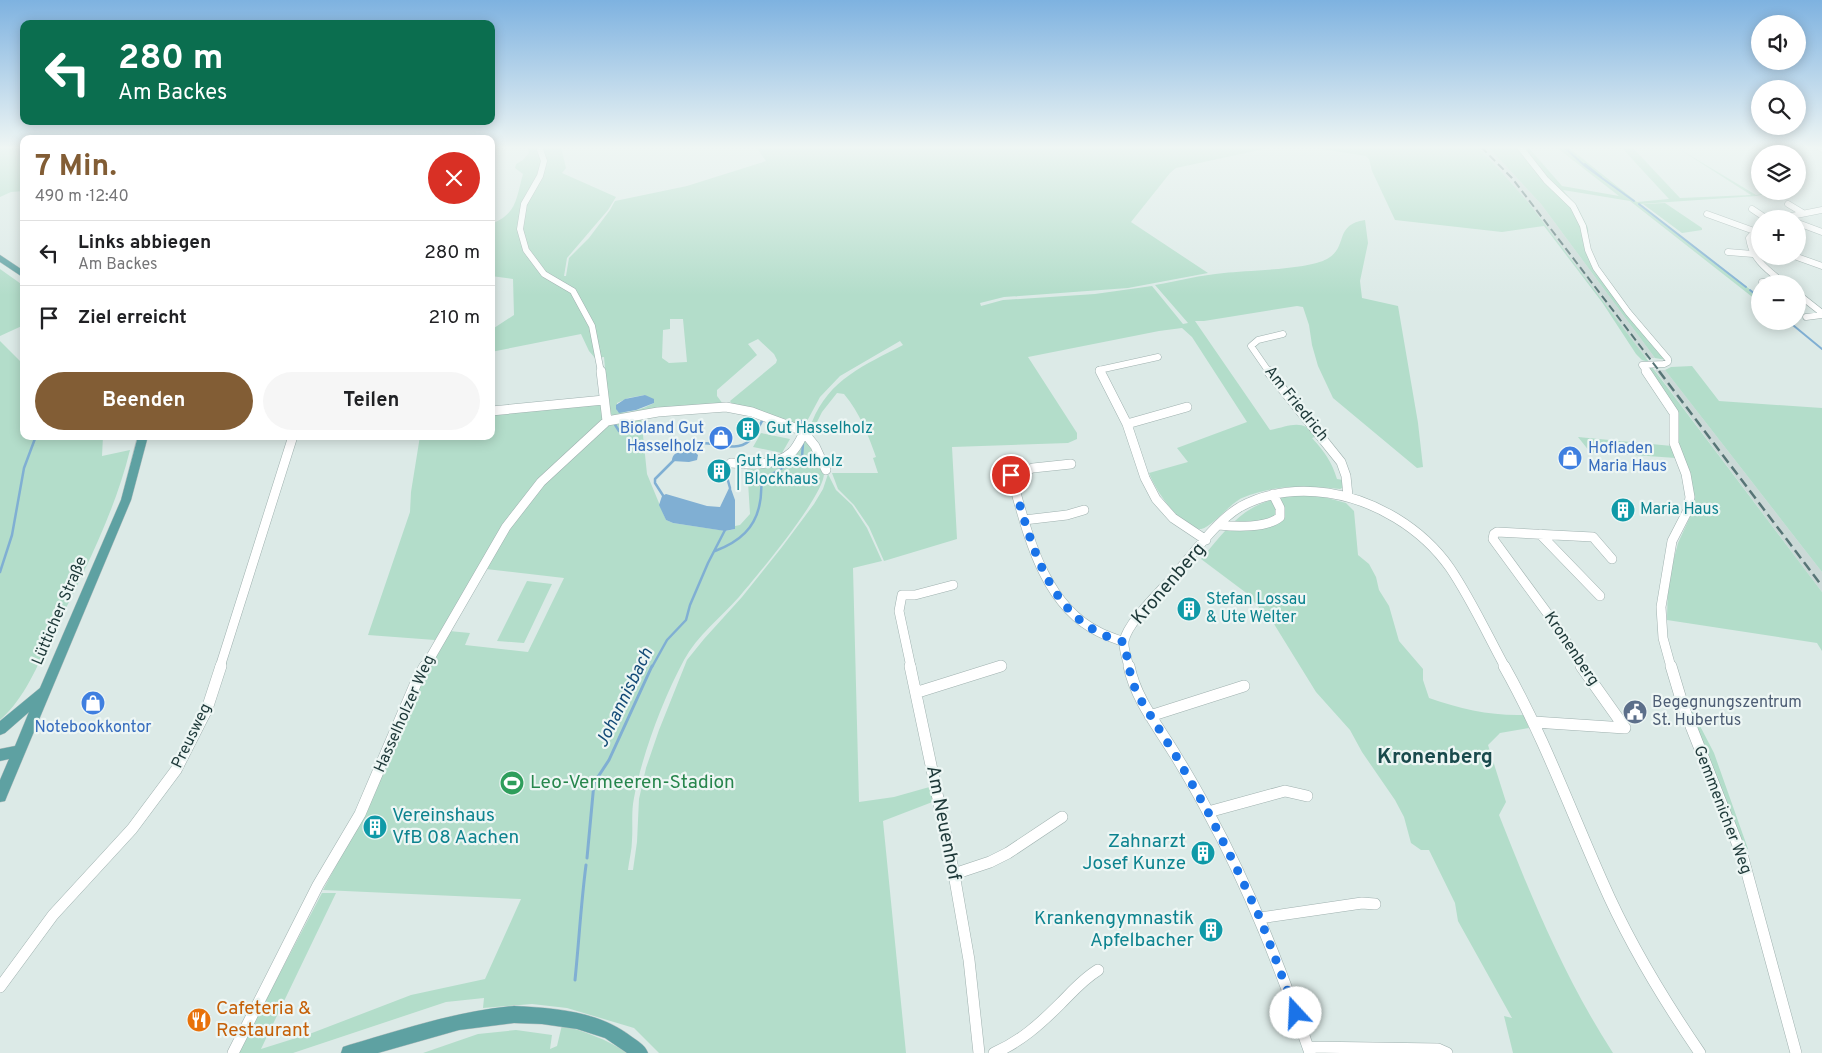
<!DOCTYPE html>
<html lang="de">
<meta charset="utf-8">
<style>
:root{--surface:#fff;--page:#f6f6f6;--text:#202124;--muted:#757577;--line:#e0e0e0;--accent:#825d35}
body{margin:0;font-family:Overpass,sans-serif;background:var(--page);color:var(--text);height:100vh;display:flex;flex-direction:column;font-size:19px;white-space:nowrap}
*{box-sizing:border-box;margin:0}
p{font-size:16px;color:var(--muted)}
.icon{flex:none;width:28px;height:28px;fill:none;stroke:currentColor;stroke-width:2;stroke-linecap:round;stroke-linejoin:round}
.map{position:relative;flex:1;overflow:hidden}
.panel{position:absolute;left:20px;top:135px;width:475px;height:305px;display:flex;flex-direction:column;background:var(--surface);border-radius:10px;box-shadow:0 2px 12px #0003}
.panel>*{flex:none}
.top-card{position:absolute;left:20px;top:20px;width:475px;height:105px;border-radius:10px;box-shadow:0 2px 12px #0003;background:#0b6e4f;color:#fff;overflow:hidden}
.fabs{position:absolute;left:1751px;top:15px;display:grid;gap:10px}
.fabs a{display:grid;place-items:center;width:55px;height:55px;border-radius:50%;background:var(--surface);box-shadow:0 2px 12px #0003;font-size:25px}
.pin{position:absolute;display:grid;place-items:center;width:42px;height:42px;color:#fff;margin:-21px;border:2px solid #fff;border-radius:50%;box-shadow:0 1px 5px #0007}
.me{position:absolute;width:55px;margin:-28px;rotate:340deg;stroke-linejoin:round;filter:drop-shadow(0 0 4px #0008)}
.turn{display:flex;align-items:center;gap:18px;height:105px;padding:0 15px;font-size:22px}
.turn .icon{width:65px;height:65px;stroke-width:2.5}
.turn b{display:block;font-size:35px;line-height:42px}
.round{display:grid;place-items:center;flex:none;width:52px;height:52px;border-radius:26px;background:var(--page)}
.head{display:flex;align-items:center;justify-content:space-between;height:85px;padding:0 15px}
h1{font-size:30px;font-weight:700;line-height:38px;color:var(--accent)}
.button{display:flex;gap:10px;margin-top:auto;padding:10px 15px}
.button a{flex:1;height:58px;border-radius:30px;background:var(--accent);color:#fff;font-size:20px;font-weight:700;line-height:58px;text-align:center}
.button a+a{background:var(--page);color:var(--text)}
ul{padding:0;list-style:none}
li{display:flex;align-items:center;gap:15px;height:65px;padding:0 15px;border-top:1px solid var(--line)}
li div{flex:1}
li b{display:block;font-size:19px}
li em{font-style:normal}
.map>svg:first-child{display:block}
.built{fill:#cbd9d7}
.green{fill:#b3ddca;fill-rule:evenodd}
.water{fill:#80afd3}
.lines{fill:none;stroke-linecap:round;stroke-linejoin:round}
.stream-far2{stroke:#80afd3;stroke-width:2}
.stream-far1{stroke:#80afd3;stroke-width:2.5}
.stream{stroke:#80afd3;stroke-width:3}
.minor-far2-casing{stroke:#9fb1af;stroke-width:7}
.minor-far1-casing{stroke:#9fb1af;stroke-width:10}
.minor-casing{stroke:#9fb1af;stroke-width:12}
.major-casing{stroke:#bcc4c4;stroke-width:1}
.minor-far2{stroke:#fff;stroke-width:6}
.minor-far1{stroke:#fff;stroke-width:9}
.minor{stroke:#fff;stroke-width:11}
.major{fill:#5ea1a2;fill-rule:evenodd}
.rail-far1{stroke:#577576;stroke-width:2;stroke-dasharray:8 4;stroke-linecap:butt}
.rail{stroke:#577576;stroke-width:2.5;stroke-dasharray:10 5;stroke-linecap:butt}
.route{stroke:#1a73e8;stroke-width:9;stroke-dasharray:0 16.2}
.labels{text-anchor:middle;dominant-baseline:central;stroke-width:4.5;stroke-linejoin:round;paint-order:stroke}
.street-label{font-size:16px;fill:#1e3939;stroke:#edf6f4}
.shop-label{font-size:16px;fill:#366cbe;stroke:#edf6f4;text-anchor:end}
.culture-label{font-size:16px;fill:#0d838f;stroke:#edf6f4;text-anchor:start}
.service-label{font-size:16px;fill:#4e5e75;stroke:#edf6f4;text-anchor:start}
.water-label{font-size:18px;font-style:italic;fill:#154c78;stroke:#edf6f4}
.near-street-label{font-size:19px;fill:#1e3939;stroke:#edf6f4}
.near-leisure-label{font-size:19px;fill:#27864d;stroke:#edf6f4;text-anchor:start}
.near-culture-label{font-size:19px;fill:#0d838f;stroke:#edf6f4;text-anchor:end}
.near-food-label{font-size:19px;fill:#c56008;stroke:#edf6f4;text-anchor:start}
.near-neighbourhood-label{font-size:21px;font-weight:bold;fill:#194a4c;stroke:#edf6f4}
</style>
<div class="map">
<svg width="1822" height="1053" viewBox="0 0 1822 1053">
<rect width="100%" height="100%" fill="#dceae7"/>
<path class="built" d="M1477,147H1488L1491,150L1541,204L1655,358H1646L1528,202L1498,168Z
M1655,370H1665L1822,572V592Z"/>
<path class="green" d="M0,147H24V191L11,192L0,197Z
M527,147H561L566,168L562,173L616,197L608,210L567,258L564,276H566L569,258L589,238L610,210L615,201L687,186L766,161L756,147H1273L1176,168L1170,173L1131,222L1208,273L1128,288L1004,297L980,303L981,306L1003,300L1095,294L1152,286L1183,324L1188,323L1155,285C1178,281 1201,275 1224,273C1249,270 1307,270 1327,259C1349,247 1333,225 1365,220L1368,243L1360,281L1362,298L1398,306L1418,423L1423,467L1417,468L1333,398L1318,366L1312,345L1309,325L1303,307L1297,306L1204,321H1195L1270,430C1291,426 1301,418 1318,436L1312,438C1324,451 1332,462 1337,479L1343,480L1344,487L1340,489C1305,486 1275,484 1242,498C1230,503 1209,531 1199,529C1180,526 1155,490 1149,473L1188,462L1177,448L1247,422L1192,337L1182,328L1159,331L1028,357L1077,433V439L1068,443L952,447L957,539L884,561L869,527L854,505L838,489L832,473H878L873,458L876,457C868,435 860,413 844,394L837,393L822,412L817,422H812C829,379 865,365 903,345L900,341L840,376L820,397L806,423L798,425L733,405L730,401L776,363L777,360L774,354L758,339L748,344L757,355L717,390V396L723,404L614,416L609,413L604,357L595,358L589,351L581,334L491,352V330L514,315L513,279L491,276V224C517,214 516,199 523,174L515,168L516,164L523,160L529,153ZM670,319H683L687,362L669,363L662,358L663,330L670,329ZM645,395L654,403C645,408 627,415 617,411V403L628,398Z
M1309,147H1477L1498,168L1528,202L1649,362L1642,360L1636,354L1602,302L1544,226L1502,232L1395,220L1372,171L1369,159L1366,156Z
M1488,147H1528L1562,186L1619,196L1556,147H1568L1637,202L1669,199L1621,147H1632L1680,198L1751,195L1676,147L1756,195L1779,191L1756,196L1640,204L1760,297V303L1630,201L1563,190L1578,208L1588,228L1589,249L1593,259L1629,309L1672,361L1655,358L1541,204Z
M1665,203L1702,228V230L1682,233L1643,204Z
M0,269L24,286V325L0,336Z
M0,341L24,365V436H103L102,456L130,450C114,515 82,576 52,636C37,666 25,698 0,720Z
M1692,366L1719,401L1822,408V572L1665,370L1671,367Z
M1652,367L1822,592V651L1817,643L1667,620L1668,581L1678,543L1695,506L1690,478L1678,441V417L1647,369Z
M601,402L604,422L532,488L435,640L368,635L410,512L411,492L420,436H491V412Z
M641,416L647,474L666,520L673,523L726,531L735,529V526L740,525L750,514L747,466L778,461L805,436C810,446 823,462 824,473C825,495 756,577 739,597C721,617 697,636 684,660C663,699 642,755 634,798C631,812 633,826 632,840C632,850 629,860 628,870H633L637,842L639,799L646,768L659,730L687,660L704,639L742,597L782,547L814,504L823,489L828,474L836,490L852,505L867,528L882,561L853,568L859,802L894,797L933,786L935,801L883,821L906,1053H659L634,1028L567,1008L532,1004L483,1008L484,998L446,1002L293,1053H238L322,893H336L261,1049L312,1033L411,995L485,979L521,899L323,890L376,791L403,719L449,631L470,633L465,645L528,652L564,578L486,569L525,503L608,424Z
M761,433L790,439L782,453L753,447Z
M1578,437L1672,446L1676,458L1590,452Z
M1295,495L1320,496L1346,503L1354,511L1358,555L1369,564L1376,577L1379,590L1389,606L1399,641L1423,669V680L1429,698C1461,709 1491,716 1524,715L1529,728L1500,733L1488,745L1506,802L1499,815C1532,899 1564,977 1613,1053H1513L1504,1016L1512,1018L1458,921L1455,903L1429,850H1421L1411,843L1404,817L1395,800L1362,752L1350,730L1316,692L1274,624L1245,592L1201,559C1233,522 1244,502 1295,495Z
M527,581L552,584L524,643L497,641Z
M1685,697L1714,753L1748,849L1740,847Z
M562,1025C585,1032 607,1039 627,1053H423L478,1034L516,1030L552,1035L550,1049L557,1046Z"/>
<path class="water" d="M645,395L654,399V403L636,410L619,413L616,409V405L625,399Z
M692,449L698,455L697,460L689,462L672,461C672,451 684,450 692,449Z
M730,486L735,500V529L725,531L673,523L666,520L659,505L662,496L666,494L707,506L720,507Z"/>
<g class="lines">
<path class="stream-far2" d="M1564,147L1585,166L1634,201
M1585,164L1601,177
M1639,204L1746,287
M1750,290L1760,298
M1788,321L1822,349"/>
<path class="stream-far1" d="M802,421V425
M614,423L619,431
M692,451L703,443C717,443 737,452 749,441C756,435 759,425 764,418
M724,478L727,477L730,488
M664,497L655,483V479L674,460
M715,551C739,542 756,528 760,502C762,494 760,487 763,479L802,457L803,443
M0,572L12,535L24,468L36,436
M652,667L667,640L686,620L690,605L708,563L725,530"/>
<path class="stream" d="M587,858L594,783L609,760L652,666
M575,980C579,941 581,903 586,865"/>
<defs>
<path id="minor-far2" d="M539,147L544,161L540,176L524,204L520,229L526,250L544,274L573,291L592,326L601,372
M1520,147L1546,180L1573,206L1583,226L1588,250L1596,268L1628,312L1668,359V362L1664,364L1642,365L1647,372
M1820,147L1822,149
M1788,204L1803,213
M1752,209L1767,219
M1707,214L1754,231
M1777,219L1822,210
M1798,223L1822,232
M1760,226L1749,238C1752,260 1769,271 1785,284
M1728,252L1753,254
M1794,256L1822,266
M1762,282H1783
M1798,294L1822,313
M1806,317L1822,315
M1100,372L1099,370L1158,357
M1269,372L1251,346L1258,340L1283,334"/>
<path id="minor-far1" d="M1100,371L1127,424L1145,478L1156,499L1173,518L1206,540
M1268,371L1341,462L1346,476L1348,496
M1646,371L1674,413V443L1686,474L1690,497L1688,510L1672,541L1661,607L1663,638L1671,667
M491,411L604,400
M607,421L658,412L726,407L752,412L803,431L815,446L826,470
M1127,424L1187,407
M731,463C751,465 777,466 792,452C798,446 801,438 805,431
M1071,464L1033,468L1011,475C1027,530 1042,605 1099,632C1107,636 1116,639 1124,642
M1024,520L1067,515L1084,510
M1219,525C1236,527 1267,528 1280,517V508L1273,494
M1540,534L1600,596
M220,667L293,436
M425,667L506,527L541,482L607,421L601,371
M911,667L899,611L902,595H915L953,585
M999,667L1001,666
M1129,667C1127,659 1123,648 1124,641C1128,622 1159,593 1172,578C1192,556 1215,522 1240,507C1267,492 1298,489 1328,493C1375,500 1422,528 1450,568C1471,599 1487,634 1505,667
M1582,667L1556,625L1493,539L1494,534L1497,532L1593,537L1612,559"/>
<path id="minor" d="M910,666L954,874L969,960L979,1053
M1129,666C1136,700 1158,726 1176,756C1187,774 1198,793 1208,812C1250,889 1281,970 1310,1053
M1504,666C1543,735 1570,809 1602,881C1628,941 1663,999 1700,1053
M1671,666L1683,706L1743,858L1796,1053
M918,692L1001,666
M1150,716L1244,686
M1534,722L1625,728L1581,666
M1208,812L1285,791L1307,796
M954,874L990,862L1008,853L1062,817
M1260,918L1362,903L1375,904
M0,987L53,915L132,829L176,770L207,709L221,666
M1309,1047L1438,1049L1447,1053
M233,1053L318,885L360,814L418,678L425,666
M994,1053C1020,1042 1040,1024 1060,1004C1072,992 1083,979 1098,970"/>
<path id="major" d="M0,255L24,271V278L0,262Z
M138,436H148L131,500L7,796L5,801L0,802V780L9,759L0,761V749L15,746L29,712L5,733L0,735V721L40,688L121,500Z
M514,1006C554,1008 599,1011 632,1037C639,1042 645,1045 648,1053H627L605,1038L577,1029L542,1024L514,1023L459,1030L378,1053H341L343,1047L349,1045C404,1029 457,1011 514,1006Z"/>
</defs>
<use href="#minor-far2" class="minor-far2-casing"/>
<use href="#minor-far1" class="minor-far1-casing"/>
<use href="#minor" class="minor-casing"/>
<use href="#major" class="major-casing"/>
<use href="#minor-far2" class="minor-far2"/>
<use href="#minor-far1" class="minor-far1"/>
<use href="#minor" class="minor"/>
<use href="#major" class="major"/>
<path class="rail-far1" d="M1481,147L1512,178L1660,372"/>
<path class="rail" d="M1659,371L1822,586"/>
</g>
<linearGradient id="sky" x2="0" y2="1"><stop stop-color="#7eb2e0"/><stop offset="0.5" stop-color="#eff6f4"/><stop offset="1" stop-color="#eff6f4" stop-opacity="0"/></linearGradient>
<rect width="1822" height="295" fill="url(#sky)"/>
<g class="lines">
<path class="route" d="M1011,475C1031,541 1047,623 1124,642L1132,682L1142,702L1176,756L1208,812L1234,863L1260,918L1296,1013"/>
</g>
<defs>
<symbol id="building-disc" viewBox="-11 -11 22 22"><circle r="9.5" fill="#0f9aa8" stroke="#edf6f4"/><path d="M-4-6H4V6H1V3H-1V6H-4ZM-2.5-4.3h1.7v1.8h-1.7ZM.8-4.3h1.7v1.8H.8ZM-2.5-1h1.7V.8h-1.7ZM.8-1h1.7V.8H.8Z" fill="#fff"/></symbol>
<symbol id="shop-disc" viewBox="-11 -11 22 22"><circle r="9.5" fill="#3f7fe0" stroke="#edf6f4"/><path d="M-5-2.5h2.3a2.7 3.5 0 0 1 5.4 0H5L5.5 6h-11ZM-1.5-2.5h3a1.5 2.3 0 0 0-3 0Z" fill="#fff"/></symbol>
<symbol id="civic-disc" viewBox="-11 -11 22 22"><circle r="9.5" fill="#5c6f8a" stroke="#edf6f4"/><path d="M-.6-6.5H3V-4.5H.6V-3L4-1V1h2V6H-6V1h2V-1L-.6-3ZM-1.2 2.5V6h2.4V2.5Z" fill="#fff"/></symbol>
<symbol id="stadium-disc" viewBox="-11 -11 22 22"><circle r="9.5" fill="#2e9e5b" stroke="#edf6f4"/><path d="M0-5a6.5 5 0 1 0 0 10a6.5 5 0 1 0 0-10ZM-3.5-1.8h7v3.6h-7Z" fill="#fff"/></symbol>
<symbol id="restaurant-disc" viewBox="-11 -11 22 22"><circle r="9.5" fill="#e8710a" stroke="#edf6f4"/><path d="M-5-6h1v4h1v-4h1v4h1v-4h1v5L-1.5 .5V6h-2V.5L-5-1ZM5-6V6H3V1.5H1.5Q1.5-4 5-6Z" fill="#fff"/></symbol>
</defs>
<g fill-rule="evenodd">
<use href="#building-disc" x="734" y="415" width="28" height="28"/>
<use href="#shop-disc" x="707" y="424" width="28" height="28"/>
<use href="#shop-disc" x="1556" y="444" width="28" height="28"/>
<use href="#building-disc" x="705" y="457" width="28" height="28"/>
<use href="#building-disc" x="1609" y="496" width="28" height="28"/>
<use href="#building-disc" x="1175" y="595" width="28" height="28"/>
<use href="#shop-disc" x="79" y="689" width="28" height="28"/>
<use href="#civic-disc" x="1621" y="698" width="28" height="28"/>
<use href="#stadium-disc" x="498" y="769" width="28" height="28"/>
<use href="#building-disc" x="361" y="813" width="28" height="28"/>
<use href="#building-disc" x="1189" y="839" width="28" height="28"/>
<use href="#building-disc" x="1197" y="916" width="28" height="28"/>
<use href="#restaurant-disc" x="185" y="1006" width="28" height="28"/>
</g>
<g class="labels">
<g class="street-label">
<text transform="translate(1296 404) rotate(51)">Am Friedrich</text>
<text transform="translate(60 611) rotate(-67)">Lütticher Straße</text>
<text transform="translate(1571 649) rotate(56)">Kronenberg</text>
<text transform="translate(405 714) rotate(-66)">Hasselholzer Weg</text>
<text transform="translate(192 736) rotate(-64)">Preusweg</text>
<text transform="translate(1722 810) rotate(69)">Gemmenicher Weg</text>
</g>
<g class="shop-label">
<text x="704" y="429">Bioland Gut<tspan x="704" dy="18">Hasselholz</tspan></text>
<text x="1588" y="449" text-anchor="start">Hofladen<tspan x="1588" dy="18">Maria Haus</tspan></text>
<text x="93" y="728" text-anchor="middle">Notebookkontor</text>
</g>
<g class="culture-label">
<text x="766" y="429">Gut Hasselholz</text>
<text x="736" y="462">Gut Hasselholz<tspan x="736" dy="18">| Blockhaus</tspan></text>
<text x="1640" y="510">Maria Haus</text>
<text x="1206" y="600">Stefan Lossau<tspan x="1206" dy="18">&amp; Ute Welter</tspan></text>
</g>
<g class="service-label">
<text x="1652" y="703">Begegnungszentrum<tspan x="1652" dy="18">St. Hubertus</tspan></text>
</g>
<g class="water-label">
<text transform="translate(625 698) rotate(-64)">Johannisbach</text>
</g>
<g class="near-street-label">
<text transform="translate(1169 584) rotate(-49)">Kronenberg</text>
<text transform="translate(943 823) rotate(79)">Am Neuenhof</text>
</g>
<g class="near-leisure-label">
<text x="530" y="783">Leo-Vermeeren-Stadion</text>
</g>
<g class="near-culture-label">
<text x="392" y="816" text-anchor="start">Vereinshaus<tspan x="392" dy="22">VfB 08 Aachen</tspan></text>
<text x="1186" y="842">Zahnarzt<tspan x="1186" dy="22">Josef Kunze</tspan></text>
<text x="1194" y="919">Krankengymnastik<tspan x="1194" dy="22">Apfelbacher</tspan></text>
</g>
<g class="near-food-label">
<text x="216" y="1009">Cafeteria &amp;<tspan x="216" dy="22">Restaurant</tspan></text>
</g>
<g class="near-neighbourhood-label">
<text x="1435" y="757">Kronenberg</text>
</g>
</g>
</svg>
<div class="fabs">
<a><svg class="icon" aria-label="sound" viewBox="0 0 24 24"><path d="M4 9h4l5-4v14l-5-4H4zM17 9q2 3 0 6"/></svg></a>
<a><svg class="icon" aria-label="search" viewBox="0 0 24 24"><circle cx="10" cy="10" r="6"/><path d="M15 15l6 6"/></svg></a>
<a><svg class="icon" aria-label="layers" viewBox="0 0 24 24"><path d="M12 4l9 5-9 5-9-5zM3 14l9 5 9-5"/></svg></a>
<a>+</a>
<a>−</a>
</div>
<div class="pin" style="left:1011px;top:475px;background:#d93025"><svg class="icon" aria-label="arrive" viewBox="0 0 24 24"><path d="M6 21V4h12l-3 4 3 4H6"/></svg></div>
<svg class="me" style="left:1296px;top:1013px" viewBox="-20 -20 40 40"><circle r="19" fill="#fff"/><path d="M0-13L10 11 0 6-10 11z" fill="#1a73e8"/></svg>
<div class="top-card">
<div class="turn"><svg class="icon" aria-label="left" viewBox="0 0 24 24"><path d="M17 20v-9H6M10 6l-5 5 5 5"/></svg><div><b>280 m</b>Am Backes</div></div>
</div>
<section class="panel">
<div class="head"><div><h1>7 Min.</h1><p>490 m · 12:40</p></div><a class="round" style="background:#d93025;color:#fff"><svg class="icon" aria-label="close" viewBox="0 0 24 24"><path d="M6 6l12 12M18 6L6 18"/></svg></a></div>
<ul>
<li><svg class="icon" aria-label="left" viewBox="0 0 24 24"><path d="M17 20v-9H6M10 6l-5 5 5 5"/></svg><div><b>Links abbiegen</b><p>Am Backes</p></div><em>280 m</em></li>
<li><svg class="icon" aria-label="arrive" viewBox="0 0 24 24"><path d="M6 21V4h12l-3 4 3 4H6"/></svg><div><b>Ziel erreicht</b></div><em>210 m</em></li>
</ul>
<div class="button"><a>Beenden</a><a>Teilen</a></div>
</section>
</div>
